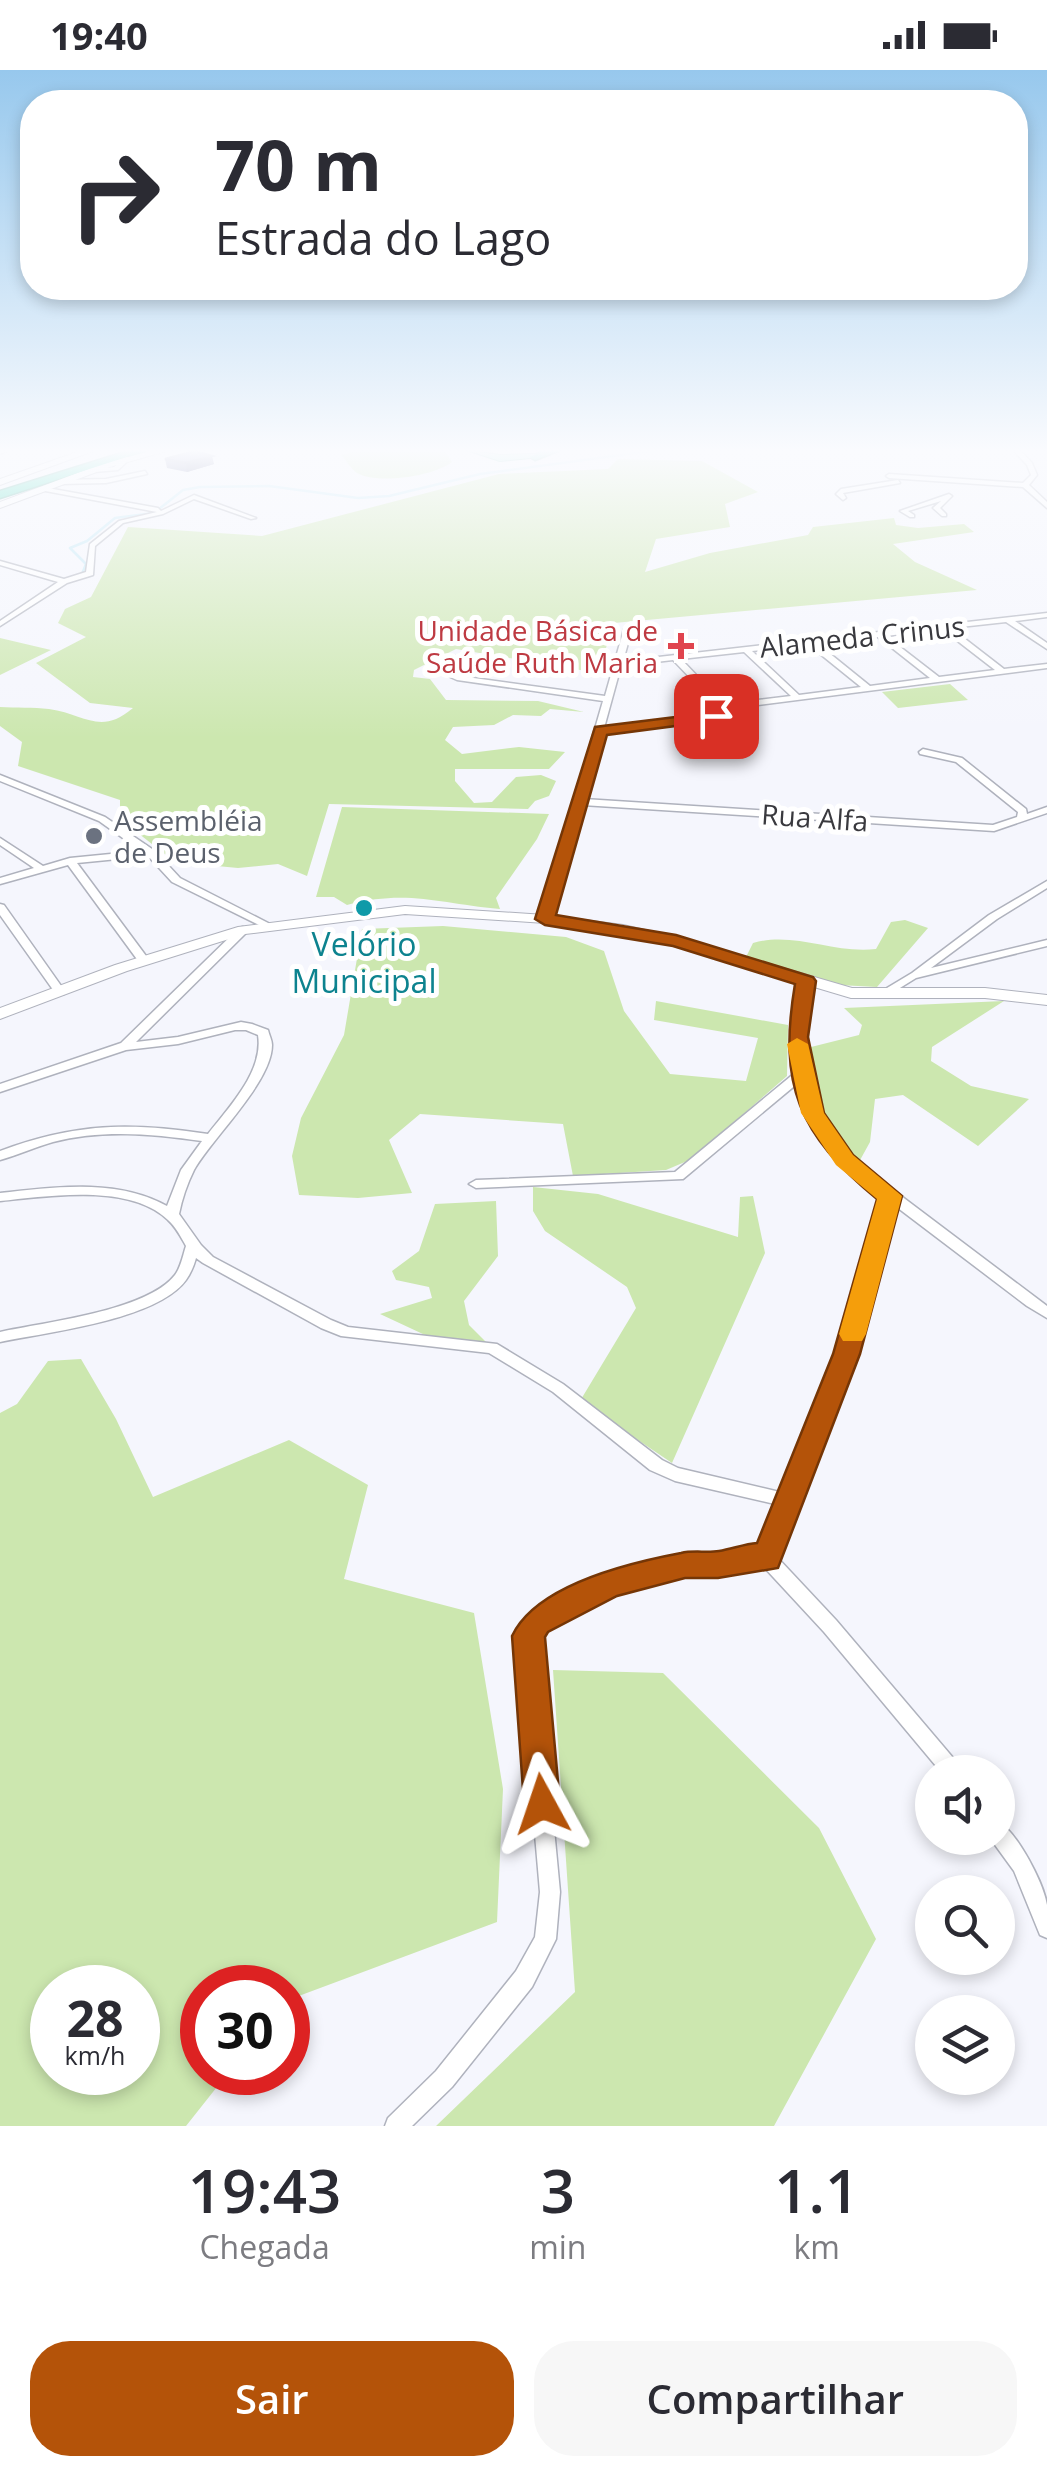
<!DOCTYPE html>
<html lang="pt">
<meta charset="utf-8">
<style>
:root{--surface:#fff;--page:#f7f7f7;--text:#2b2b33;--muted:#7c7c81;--accent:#b45309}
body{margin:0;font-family:"Open Sans",sans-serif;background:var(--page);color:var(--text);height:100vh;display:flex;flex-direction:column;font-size:38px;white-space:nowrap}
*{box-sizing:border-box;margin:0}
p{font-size:32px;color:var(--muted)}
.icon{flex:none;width:55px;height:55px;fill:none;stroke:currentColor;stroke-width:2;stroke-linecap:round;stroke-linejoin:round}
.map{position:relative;height:2056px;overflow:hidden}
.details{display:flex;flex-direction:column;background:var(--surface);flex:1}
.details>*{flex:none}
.hud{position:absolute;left:20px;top:20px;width:1008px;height:210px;border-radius:40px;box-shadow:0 5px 15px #0003;background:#fff;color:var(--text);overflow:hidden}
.tools{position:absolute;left:915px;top:1685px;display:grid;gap:20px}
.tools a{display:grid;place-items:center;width:100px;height:100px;border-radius:50%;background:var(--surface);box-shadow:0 5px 15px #0003;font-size:50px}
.speed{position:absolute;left:30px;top:1895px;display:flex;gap:20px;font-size:50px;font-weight:700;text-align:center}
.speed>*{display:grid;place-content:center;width:130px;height:130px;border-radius:50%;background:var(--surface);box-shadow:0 5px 15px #0003;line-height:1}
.speed small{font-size:25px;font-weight:400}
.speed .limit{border:15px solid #d22;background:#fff;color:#111}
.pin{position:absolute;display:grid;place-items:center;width:85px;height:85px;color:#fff;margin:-42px;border-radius:20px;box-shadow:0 5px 15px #0006}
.me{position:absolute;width:110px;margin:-55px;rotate:355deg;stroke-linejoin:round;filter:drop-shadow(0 0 8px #0008)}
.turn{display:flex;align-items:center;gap:35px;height:210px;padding:0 30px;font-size:45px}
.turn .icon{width:130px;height:130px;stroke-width:2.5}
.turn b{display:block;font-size:70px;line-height:85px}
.eta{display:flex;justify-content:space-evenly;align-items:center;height:170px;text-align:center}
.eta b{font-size:60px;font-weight:600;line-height:70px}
.action{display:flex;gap:20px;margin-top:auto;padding:20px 30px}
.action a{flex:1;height:115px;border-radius:40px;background:var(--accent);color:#fff;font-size:40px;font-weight:600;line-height:115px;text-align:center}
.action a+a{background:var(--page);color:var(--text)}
.status{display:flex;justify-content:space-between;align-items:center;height:70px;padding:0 50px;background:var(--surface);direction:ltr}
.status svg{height:28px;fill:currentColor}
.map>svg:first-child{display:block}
.green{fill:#cce7af;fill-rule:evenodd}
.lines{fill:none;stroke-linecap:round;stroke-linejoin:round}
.stream{stroke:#bde6f5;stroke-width:2.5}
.street-casing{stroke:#afb2bd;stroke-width:3}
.secondary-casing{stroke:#afb2bd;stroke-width:2}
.primary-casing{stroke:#299b84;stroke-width:2}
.highway-casing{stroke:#299b84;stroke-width:3}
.street{fill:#fff;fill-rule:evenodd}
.secondary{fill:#fff;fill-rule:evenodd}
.primary{fill:#79e3cc;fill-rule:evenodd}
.highway{fill:#20d0aa;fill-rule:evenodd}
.wall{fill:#464b8a}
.shaded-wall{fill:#393d71}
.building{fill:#5157a1;stroke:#393d71;stroke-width:2.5}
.route{fill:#b45309;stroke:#753606;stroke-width:2.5}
.slow{fill:#f59e0b}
.health-dot{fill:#e0444e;stroke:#fff;stroke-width:4}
.worship-dot{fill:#6b7280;stroke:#fff;stroke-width:4}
.culture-dot{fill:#0f9aa8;stroke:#fff;stroke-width:4}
.labels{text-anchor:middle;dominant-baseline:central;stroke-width:10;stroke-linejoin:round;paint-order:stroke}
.far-health-label{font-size:28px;fill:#be3a42;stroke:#fff;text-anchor:end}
.far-street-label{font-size:28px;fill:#39393e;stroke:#fff}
.far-worship-label{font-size:28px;fill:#5b616d;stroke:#fff;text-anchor:start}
.culture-label{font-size:32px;fill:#0d838f;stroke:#fff}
</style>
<div class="status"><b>19:40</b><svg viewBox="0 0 49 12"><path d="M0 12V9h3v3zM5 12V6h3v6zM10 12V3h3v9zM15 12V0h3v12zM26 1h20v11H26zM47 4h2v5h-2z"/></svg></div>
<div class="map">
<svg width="1047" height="2056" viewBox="0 0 1047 2056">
<rect width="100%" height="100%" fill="#f5f6fd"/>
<path class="green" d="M359,380H444L452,392C434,406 378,415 357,403C351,399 346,390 341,385Z
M618,389L702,391L758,422L725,434L730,457L656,469L645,502L710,483L808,465L813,457L894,448L896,455L918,458L964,454L974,462L893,474L915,492L977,520L614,553L598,603L456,579L414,600L413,607L430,609L446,630L538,631L584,642L550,639L541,646L513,645L494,655L453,657L445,670L462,684L519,677L565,682L549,699H455V711L474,733L492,732L516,707L541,705L556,711L549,726L535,731L528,739L329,734L307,806L278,794L238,798L175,792L120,749V730L18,696L22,672L0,656V637C16,638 33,637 49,639C85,644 100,666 133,638L90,633L36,593L86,567L58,553L65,539L91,527L128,457L262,466L499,404L608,399Z
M0,568L51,580L0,605Z
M950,614L968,630L898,638L882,622Z
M342,737L549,744L537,769L496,828L500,839C440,834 408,819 347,835L334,827H316Z
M905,850L928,858L877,917L839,915L746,887L753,873C794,861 833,884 876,879L891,852Z
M443,856L566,867L604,881L624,941L670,1004L746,1011L758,968L654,950L656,931L788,955L787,1006L692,1089L666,1100L573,1106L563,1054L420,1044L389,1070L412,1123L358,1128L299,1125L292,1086L301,1048L344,965L362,859Z
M1004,931L932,977L931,991L971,1016L1029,1029L978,1076L903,1025L875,1029L870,1072L859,1092L851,1088L814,1028L803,979L859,965L862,955L844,938Z
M533,1117L598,1124L738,1167L740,1127L753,1126L765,1183L672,1393L580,1331L636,1238L627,1217L545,1161L533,1141Z
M496,1131L498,1186L464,1231L469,1255L489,1275L425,1265L380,1244L432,1228L429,1217L396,1210L392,1201L419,1181L435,1134Z
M81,1289L116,1349L153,1427L289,1370L368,1415L344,1509L474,1543L503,1719L497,1852L288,1930V1918H202V2002L228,2003L186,2056H0V1343L17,1334L48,1291ZM52,1918H138V2002H52Z
M553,1600L663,1603L819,1758L876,1869L774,2056H436L575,1922Z"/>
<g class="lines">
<path class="stream" d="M82,504L86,494L70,478L87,471L115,448L154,443L183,420L200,417L269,416L358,428L389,426L480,404L658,380"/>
<defs>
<path id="street" d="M0,380H8L0,384Z
M1013,380H1020L1032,393L1037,405L1029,415L1047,432V438L1023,417L889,408L886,406L889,404L1023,413L1031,405L1027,395Z
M126,387L131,388L118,400L94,402L91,400L114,397Z
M145,401L147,404L106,413L60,414L57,412L60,410L106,409Z
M898,410L900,413L843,423L846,428L843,430L836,424L841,419Z
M42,417L158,438L161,441L194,425L256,448L251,449L194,429L163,444L123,453L95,476L93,505L67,513L0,556V551L58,512L0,495V491L64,509L86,502L90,474L119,451L157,442L40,420Z
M949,424L952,426L940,438L946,444V446H942L933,438L941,431L908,441L914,445V447H910L900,441Z
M1047,543V547L1015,551L1047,573V579L1006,552L951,558L1004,599L1047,594V598L726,639L725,645L716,649L603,663L584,729L993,755L1017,747L1018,742L956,692L920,684L919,682L923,679L962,688L1026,739L1027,744L1047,737V743L994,761L582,735L550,849L545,852L540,849L603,631L457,610L448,606L454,587L458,585L462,587L456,605L459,606L605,626L624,559L628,557L632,559L623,591ZM942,559L995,600L939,607L886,566ZM878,567L930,608L870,616L818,574ZM809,575L861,617L799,625L752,581ZM744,582L791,626L724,634L681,589ZM673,590L718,637V642L604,658L621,596Z
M0,705L105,747L155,781L180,808L272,855L271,857H263L172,812L148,786L77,793L149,890L147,892H139L68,795L0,814V808L34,798L0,775V768L43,796L70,788L141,781L99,751L0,711Z
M1047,811V818L997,849L931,898L1047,870V876L916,908L887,926H879L877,924L912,903L989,845Z
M0,834L4,835L64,920L66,922L64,924H56L0,845Z
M243,857L248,860L247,862L136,972L178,967L241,952L252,954L268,960C269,965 272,970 272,975C272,1012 212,1068 194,1100C187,1114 182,1129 179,1144L201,1175L213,1187L331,1250L348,1257L497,1274L563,1314L662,1390L678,1398L784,1423L838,1284L883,1127C844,1096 808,1064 798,1013L683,1109L476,1118L469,1114L476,1110L675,1102L796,1002L795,959L800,911L806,908L812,911C806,959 799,1012 826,1055C837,1073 853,1087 868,1101L1047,1236V1248L1027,1236L894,1135L854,1284L776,1486L836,1550L960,1696L962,1702H941L824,1562L762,1495L753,1493L718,1501L655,1507L616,1520L543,1557L537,1579L560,1822L556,1869L532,1917L452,2017L412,2056H385L388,2048L436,2001L516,1901L535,1867L540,1822L519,1579L530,1546L605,1509L655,1493L718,1487L753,1479L762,1480L779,1435L675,1411L650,1400L553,1322L489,1283L341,1266L321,1258L203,1193L196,1188C194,1195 191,1203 186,1210C157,1250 48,1262 0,1272V1262C45,1252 147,1241 175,1205C181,1197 183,1185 186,1176C181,1167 176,1157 168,1150C130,1113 48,1126 0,1131V1123C55,1117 117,1108 167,1136L181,1100L202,1071C153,1064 102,1059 53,1072C35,1077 18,1085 0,1090V1081C75,1053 130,1052 208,1064C229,1037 264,1001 258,965L246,960H235L178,974L126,980L0,1022V1014L121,973L239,858Z
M998,1752C1017,1761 1044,1814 1047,1835C1047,1846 1047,1858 1047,1868L1040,1865L1014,1801L990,1768H998Z"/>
<path id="secondary" d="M83,380H96L0,415V409Z
M155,380H170L110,397L0,438V432L104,393Z
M405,836L545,845L623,855L681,868L852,918H985L1047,925V935L985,928H851L673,875L623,865L545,853L405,844L245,864L127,901L0,949V938L115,895L238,857Z"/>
<path id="primary" d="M466,380L500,385L535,384L540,387L500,391Z"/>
<path id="highway" d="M131,380H148L0,428V421Z
M544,380H560L535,390L530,387Z"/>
</defs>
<use href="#street" class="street-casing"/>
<use href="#secondary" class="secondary-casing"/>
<use href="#primary" class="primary-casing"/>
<use href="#highway" class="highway-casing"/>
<use href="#street" class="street"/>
<use href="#secondary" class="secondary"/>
<use href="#primary" class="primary"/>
<use href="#highway" class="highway"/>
</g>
<path class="wall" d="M165,389L214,394L187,402L167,398Z"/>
<path class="shaded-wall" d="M212,386L214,394L187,402L186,393Z"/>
<path class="building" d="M195,381L212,386L186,393L165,389Z"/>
<linearGradient id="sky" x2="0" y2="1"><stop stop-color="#97c8ed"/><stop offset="0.57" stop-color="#fafbfe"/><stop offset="1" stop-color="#fafbfe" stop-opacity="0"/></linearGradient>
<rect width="1047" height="668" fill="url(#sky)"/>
<path class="route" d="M716,642L724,646L721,650L607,665L556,845L676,865L813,907L816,911L808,967L824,1043L853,1085L902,1126L860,1284L778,1498L718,1508H685L617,1526L548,1562L545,1567L560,1734L555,1746L542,1752L529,1746L524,1734L512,1566C536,1515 628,1493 681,1483C693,1480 707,1483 719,1481C732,1479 744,1474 757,1473L833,1284L877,1129C798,1064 778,1015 795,914L673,876L545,855L535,849L595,657Z"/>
<path class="slow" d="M797,968L808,974L824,1043L853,1085L902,1126L866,1264L862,1271H843L839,1264L877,1129L836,1095L801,1043L787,974Z"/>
<path class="health-dot" d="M676 561h10v10h10v10h-10v10h-10v-10h-10v-10h10z"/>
<circle class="worship-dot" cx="94" cy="766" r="10"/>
<circle class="culture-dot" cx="364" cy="838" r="10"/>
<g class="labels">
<g class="far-health-label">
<text x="658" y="560">Unidade Básica de<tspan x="658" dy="32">Saúde Ruth Maria</tspan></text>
</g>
<g class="far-street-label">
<text transform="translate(862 566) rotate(-6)">Alameda Crinus</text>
<text transform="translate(815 747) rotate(4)">Rua Alfa</text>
</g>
<g class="far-worship-label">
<text x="114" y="750">Assembléia<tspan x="114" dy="32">de Deus</tspan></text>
</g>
<g class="culture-label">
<text x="364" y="873">Velório<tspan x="364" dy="37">Municipal</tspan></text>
</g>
</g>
</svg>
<div class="tools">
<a><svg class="icon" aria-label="sound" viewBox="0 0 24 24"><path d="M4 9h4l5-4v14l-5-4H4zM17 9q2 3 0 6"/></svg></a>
<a><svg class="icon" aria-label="search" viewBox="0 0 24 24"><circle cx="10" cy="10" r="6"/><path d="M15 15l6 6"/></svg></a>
<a><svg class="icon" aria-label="layers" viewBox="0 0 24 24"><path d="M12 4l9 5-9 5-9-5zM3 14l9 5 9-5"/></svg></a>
</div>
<div class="speed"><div>28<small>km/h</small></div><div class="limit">30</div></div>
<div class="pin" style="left:716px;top:646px;background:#d93025"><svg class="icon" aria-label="arrive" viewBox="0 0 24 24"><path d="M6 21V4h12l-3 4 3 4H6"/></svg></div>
<svg class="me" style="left:542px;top:1734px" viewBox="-20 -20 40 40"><path d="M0-17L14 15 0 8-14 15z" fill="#b45309" stroke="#fff" stroke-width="4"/></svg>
<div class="hud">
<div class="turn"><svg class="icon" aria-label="right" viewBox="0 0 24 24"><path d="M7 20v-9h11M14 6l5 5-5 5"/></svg><div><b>70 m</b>Estrada do Lago</div></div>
</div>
</div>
<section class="details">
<div class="eta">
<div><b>19:43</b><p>Chegada</p></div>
<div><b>3</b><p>min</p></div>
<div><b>1.1</b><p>km</p></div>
</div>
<div class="action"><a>Sair</a><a>Compartilhar</a></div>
</section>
